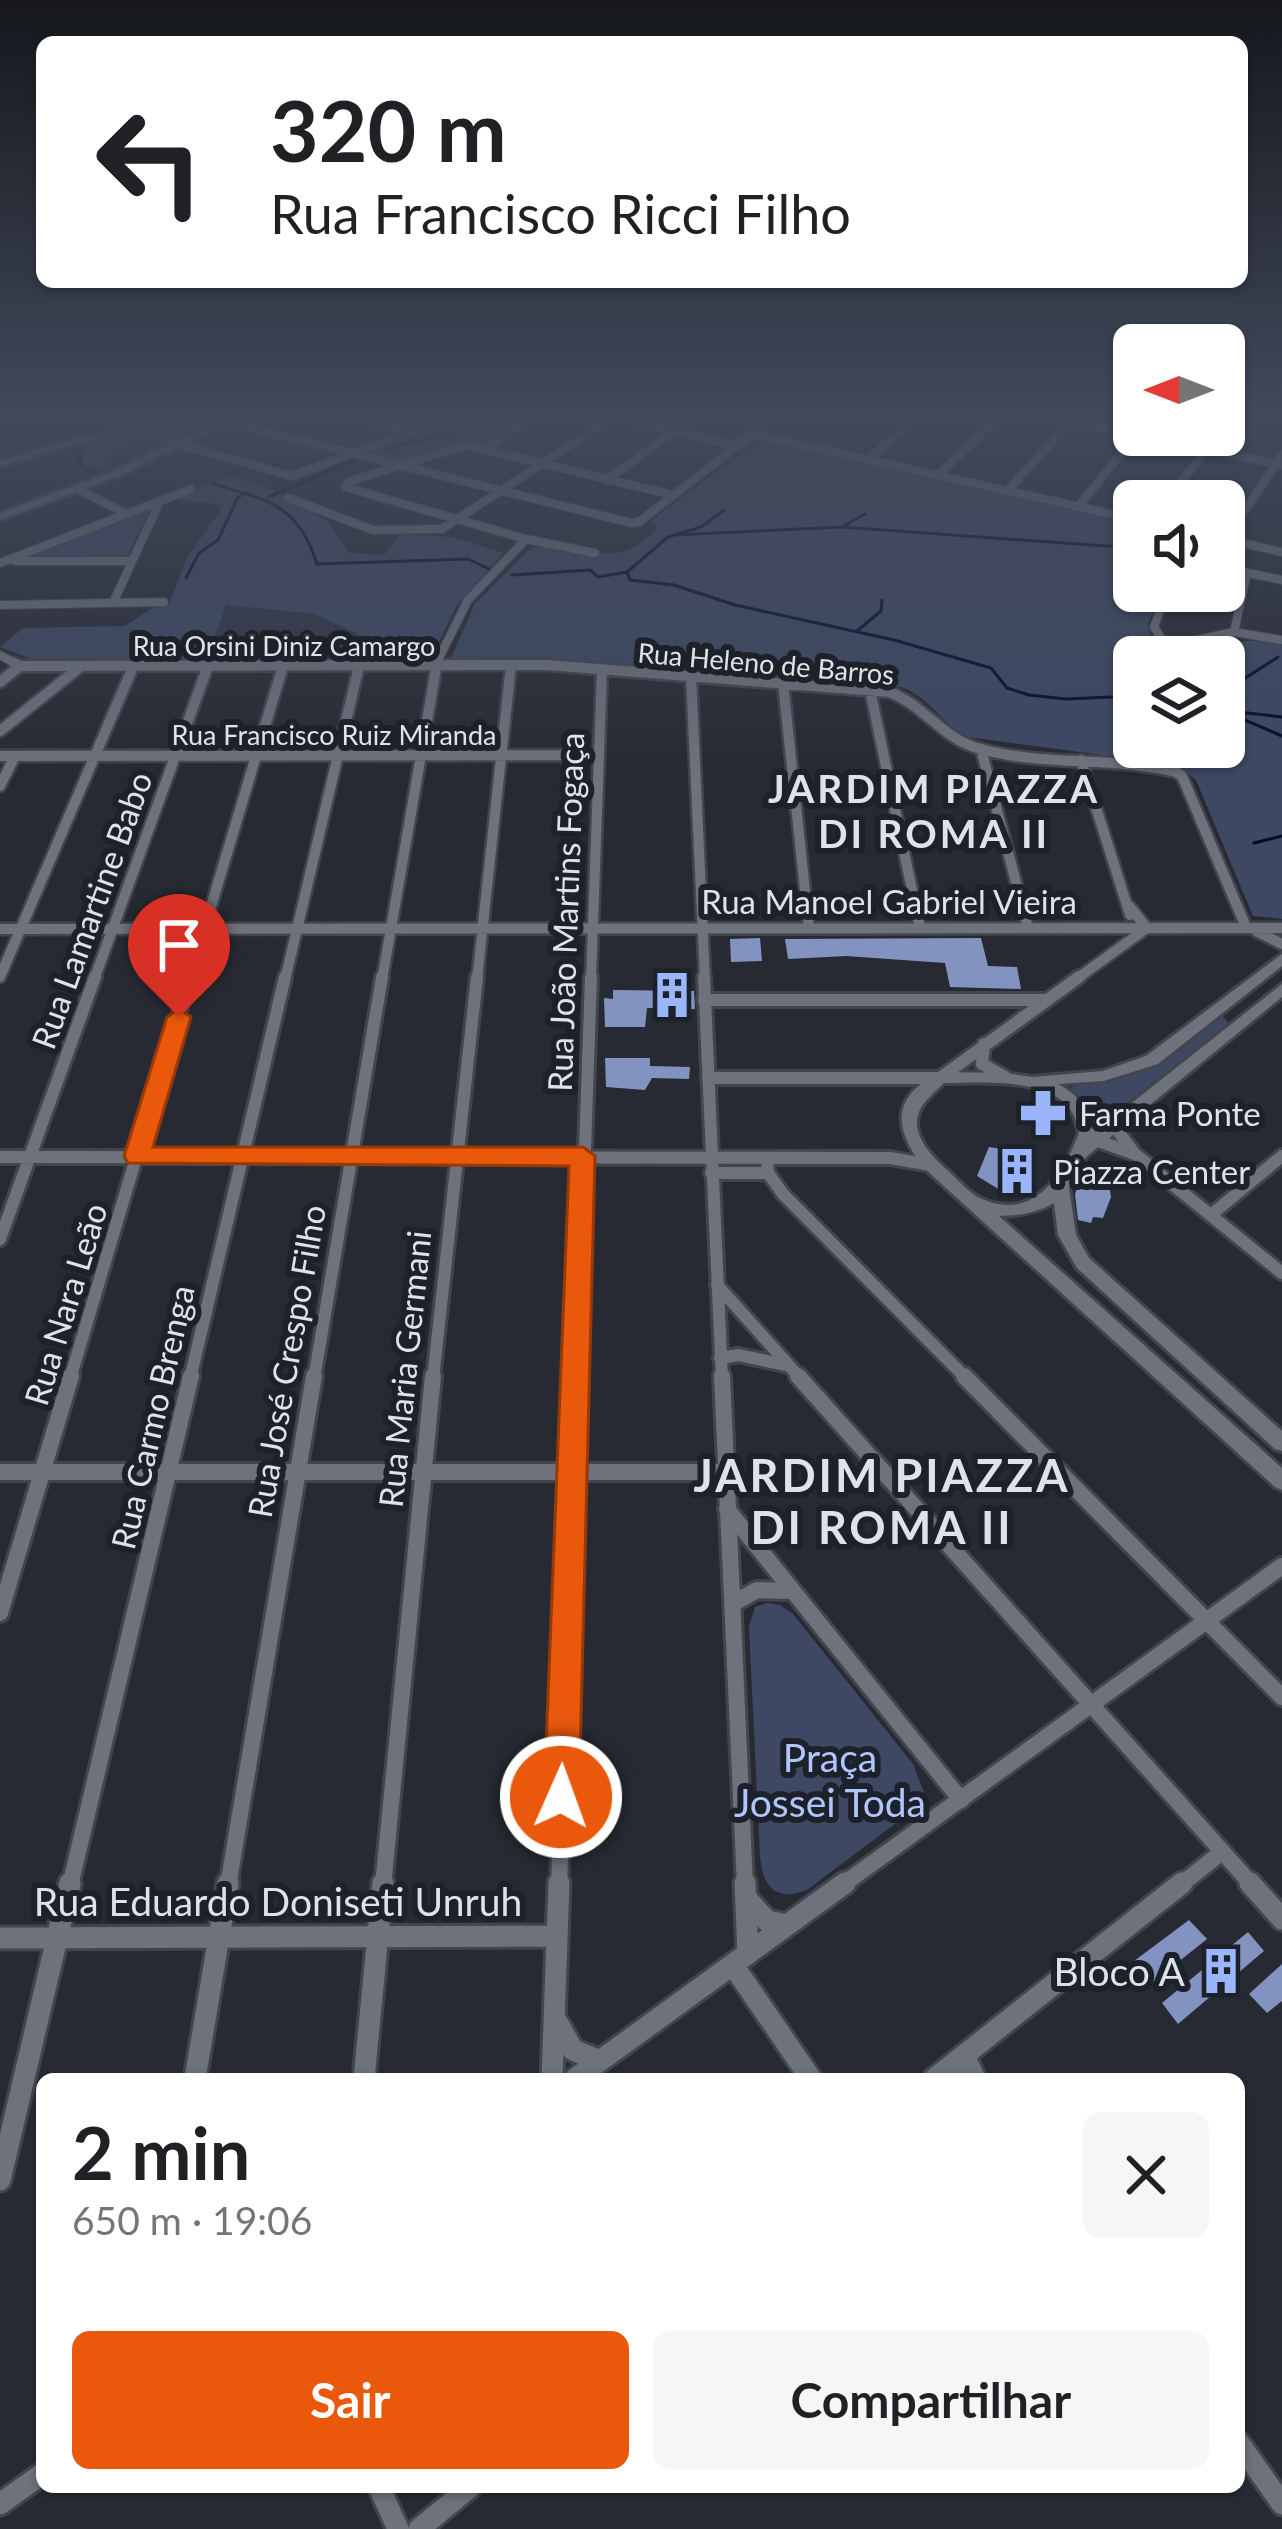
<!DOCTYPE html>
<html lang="pt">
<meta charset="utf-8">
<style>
:root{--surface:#fff;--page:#f6f6f6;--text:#202124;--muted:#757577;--accent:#ea580c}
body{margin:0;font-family:Lato,"Noto Sans KR",sans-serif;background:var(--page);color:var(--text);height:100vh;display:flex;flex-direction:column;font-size:45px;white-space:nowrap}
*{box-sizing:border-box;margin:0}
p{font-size:39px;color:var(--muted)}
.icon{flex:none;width:66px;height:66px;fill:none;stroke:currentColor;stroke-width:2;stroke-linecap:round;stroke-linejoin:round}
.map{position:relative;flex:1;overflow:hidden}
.panel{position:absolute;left:36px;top:2073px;width:1209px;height:420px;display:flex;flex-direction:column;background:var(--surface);border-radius:18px;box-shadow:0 3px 9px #0004}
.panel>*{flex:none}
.banner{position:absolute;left:36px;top:36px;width:1212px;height:252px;border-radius:18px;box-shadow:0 3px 9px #0004;background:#fff;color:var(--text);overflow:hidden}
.needle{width:78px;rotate:270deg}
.controls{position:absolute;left:1113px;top:324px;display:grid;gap:24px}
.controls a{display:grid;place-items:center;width:132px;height:132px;border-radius:18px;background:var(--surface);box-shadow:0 3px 9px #0004;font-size:60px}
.pin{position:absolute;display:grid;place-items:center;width:102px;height:102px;color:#fff;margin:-123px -51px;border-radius:50% 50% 50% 0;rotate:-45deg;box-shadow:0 0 12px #0007}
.pin .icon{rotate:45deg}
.me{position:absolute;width:132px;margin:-66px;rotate:2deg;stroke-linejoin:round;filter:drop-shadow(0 0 9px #0008)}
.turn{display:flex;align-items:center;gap:42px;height:252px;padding:0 36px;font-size:54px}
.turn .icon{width:156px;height:156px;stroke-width:2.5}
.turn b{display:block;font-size:84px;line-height:102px}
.round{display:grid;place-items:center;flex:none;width:126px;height:126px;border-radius:18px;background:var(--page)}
.summary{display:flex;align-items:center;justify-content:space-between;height:204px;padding:0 36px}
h1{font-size:72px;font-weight:700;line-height:90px}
.button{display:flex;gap:24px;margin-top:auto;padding:24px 36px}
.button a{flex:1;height:138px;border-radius:18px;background:var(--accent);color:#fff;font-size:48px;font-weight:700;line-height:138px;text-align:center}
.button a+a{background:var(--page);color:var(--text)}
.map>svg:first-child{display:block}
.built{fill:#2f3441}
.green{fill:#3e4863;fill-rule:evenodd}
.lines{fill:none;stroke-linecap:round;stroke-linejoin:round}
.stream{stroke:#040a2e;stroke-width:3}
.building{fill:#8293c2}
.street-far4-casing{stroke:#42454c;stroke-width:10}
.street-far3-casing{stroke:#42454c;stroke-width:15}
.street-far2-casing{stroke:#42454c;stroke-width:18}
.street-far1-casing{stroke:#42454c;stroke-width:22}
.street-casing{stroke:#42454c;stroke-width:27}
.secondary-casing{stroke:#42454c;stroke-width:6}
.street-far4{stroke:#6d727c;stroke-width:8}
.street-far3{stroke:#6d727c;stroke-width:10}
.street-far2{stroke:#6d727c;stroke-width:12}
.street-far1{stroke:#6d727c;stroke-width:16}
.street{stroke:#6d727c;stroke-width:21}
.secondary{fill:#6d727c;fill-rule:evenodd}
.route{fill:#ea580c;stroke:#983908;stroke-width:3}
.labels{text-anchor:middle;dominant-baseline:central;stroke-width:12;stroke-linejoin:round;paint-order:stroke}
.far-street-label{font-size:27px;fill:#dfe2e8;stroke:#1d2129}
.street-label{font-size:33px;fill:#dfe2e8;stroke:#1d2129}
.poi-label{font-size:33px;fill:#dfe2e8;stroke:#1d2129;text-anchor:start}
.far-district-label{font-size:39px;font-weight:bold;letter-spacing:3px;fill:#dfe2e8;stroke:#1d2129}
.near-park-label{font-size:39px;fill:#b0c5fd;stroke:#1d2129}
.near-street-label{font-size:39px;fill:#dfe2e8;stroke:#1d2129}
.near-poi-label{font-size:39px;fill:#dfe2e8;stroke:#1d2129;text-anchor:end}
.district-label{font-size:45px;font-weight:bold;letter-spacing:3px;fill:#dfe2e8;stroke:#1d2129}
</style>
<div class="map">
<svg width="1282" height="2529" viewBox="0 0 1282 2529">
<rect width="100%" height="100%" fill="#272a33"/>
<path class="built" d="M787,417H875L839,448L772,434L770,431Z
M226,605L314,614L417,661H206Z"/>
<path class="green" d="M192,417L214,421L165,443L139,442L109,458L113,469L84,465L82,444L161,429Z
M461,417H525L482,444L458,442L404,460L368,454Z
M762,439L1134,522V591H1161L1148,624L1151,641C1185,656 1237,634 1282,643V919L1253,916L1196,780L1177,765L968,737C940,724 931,697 901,687L450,660L475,604L531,548C579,540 618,577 658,526L650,521ZM1134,657H1224V747H1134Z
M229,476L269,488L329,522L349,553L384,555L400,534L452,537L504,553L457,605L430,660L417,661L314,614L226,605L206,661H37L0,647L23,628L125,626L154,607L169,604L187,558L224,505L173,499Z
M150,509L128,555L31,557V555Z
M1222,1015L1229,1024L1111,1115L1096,1121L1089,1107L1067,1088L1158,1065Z
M767,1603L780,1605L793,1614L913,1764L924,1792L912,1811L807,1890C775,1902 763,1887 760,1856L749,1627L755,1607Z"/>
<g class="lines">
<path class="stream" d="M65,417L74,439
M76,446L81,466
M384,450L458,431
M214,484C269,501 298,504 317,564L468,559L489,569
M269,497L354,460
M842,527L865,514
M674,535L842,527L1134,548
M627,572L668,537L701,527L724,510
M512,575L590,570L598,577L627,572L630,580L674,585L735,605L894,640L991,668L1007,688L1029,695L1066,699L1134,696
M186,578L199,553L218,540L238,497L247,493
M857,631L881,611L882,600
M1224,711L1282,736
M1229,711L1225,691L1278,657
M1230,711L1282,717
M1254,843L1282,836"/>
</g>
<path class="building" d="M760,938L762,961L731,962L730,939Z
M981,938L988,966L1017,967L1021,989L950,987L945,963L846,956L788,959L785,939Z
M613,990L694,991L695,1009L647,1008L645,1027H605L604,998L613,999Z
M605,1058H650V1066L690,1067L689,1079L652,1078L645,1090L606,1087Z
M989,1147L1035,1154L1023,1185L1000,1190L977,1176Z
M1079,1178L1109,1184L1111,1197L1103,1218L1093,1217L1091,1223L1078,1220L1075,1195Z
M1189,1920L1207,1939L1147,1987L1130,1964Z
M1248,1932L1264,1951L1178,2024L1162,2003Z
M1282,1964V2001L1267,2013L1249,1994Z"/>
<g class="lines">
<defs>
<path id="street-far4" d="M354,417L413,432
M612,417L737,446
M1050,417L1134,434
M224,421L631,523L639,522L774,417
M1224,426L1231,417
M753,434L1134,519
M1137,435L1282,465
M175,443L292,476L451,417
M484,449L533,417
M869,459L917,417
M938,475L999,417
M607,480L693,417
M345,487L350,481L466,445L673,495
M345,487L526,539L595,553
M77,489L127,514
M1007,491L1075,417
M288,498L373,530L442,529L613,417
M1167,501L1217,435
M1078,507L1136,435
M1224,539L1282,552
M1225,540L1282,455
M15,561H130
M0,563L191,489
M1224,568L1282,580
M1167,591L1154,627L1163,641L1183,643L1234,632L1282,640
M113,603L160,501
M0,605L164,602
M1234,632L1247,573
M0,655L20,666
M57,666H560
M435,666L468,600L526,539"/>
<path id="street-far3" d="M20,666L548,665L889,692C922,704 941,736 974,747C1038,767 1110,756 1176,772L1182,776L1246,927
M691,676L705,980
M0,682L20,666L14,663
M783,683L809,928
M870,690L920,928
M0,731L80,667
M981,749L1028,928
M0,756L597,755
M1081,760L1130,915
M0,786L15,756
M0,929L1282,928
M1256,931L1282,944
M0,977L133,667
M94,980L208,666
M189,980L283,666
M285,980L359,666
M382,980L437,663
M477,980L511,665
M591,980L602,670
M1075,980L1147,928L1130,907"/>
<path id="street-far2" d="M704,977L722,1379
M704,1000H1046
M984,1044L982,1064L1005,1077
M708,1078H940L1079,977
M1114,1126L1135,1154L1282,1273
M1096,1140L1135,1154
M0,1157L890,1158L931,1165
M767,1158L768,1173L783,1194L967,1379
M711,1173H768
M1211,1215L1282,1156
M0,1239L95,977
M717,1285L801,1379
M720,1358L739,1355L785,1365
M70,1379L190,977
M190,1379L285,977
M314,1379L382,977
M433,1379L477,977
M577,1379L591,977"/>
<path id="street-far1" d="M722,1376L745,1886
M798,1376L1253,1886
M964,1376L1282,1697
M0,1472H726
M727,1509L961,1800
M732,1604L757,1590L791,1591
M0,1613L71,1376
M70,1886L191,1376
M228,1886L314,1376
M383,1886L433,1376
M559,1886L577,1376
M841,1886L1282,1566
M1179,1886L1222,1852"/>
<path id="street" d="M745,1883L748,1954
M1250,1883L1282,1919
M746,1898L767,1921L787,1925
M0,1938L556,1936
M733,1965L811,2079
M557,2022L573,2050L600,2061
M964,2055L975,2079
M195,2079L228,1883
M364,2079L383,1883
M552,2079L559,1883
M575,2079L845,1883
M934,2079L1182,1883
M959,2079L964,2055
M0,2180L70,1883
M1239,2443L1282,2504
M379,2487L398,2529
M0,2504L42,2474
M419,2529L470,2487"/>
<path id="secondary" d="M170,417H187L57,449L0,467V461L51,445Z
M225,417H237L122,475L0,520V513L114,471Z
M1282,954V966L1158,1064L1104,1081L1058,1084C1080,1096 1088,1109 1095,1132L1282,984V997L1086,1157L1069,1187L1076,1235L1089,1258L1282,1431V1451L1275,1449L1077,1268L1058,1235L1054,1203C1036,1213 1019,1216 999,1216L1282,1468V1490L1275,1487L925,1169C894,1130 889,1098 940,1072L1005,1073L1032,1077L1103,1071L1146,1056ZM944,1083C980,1083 1053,1076 1073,1114C1076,1120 1077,1127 1079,1133C1063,1174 1035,1222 982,1199C969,1194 957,1178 946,1169C933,1157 916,1140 917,1121C918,1105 933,1094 944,1083Z"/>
</defs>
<use href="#street-far4" class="street-far4-casing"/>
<use href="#street-far3" class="street-far3-casing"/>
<use href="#street-far2" class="street-far2-casing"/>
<use href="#street-far1" class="street-far1-casing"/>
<use href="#street" class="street-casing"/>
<use href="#secondary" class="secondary-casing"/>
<use href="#street-far4" class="street-far4"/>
<use href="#street-far3" class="street-far3"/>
<use href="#street-far2" class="street-far2"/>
<use href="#street-far1" class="street-far1"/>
<use href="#street" class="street"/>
<use href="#secondary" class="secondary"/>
</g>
<linearGradient id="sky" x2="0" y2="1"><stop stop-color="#15171c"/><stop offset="0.54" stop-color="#414a5b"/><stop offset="1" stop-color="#414a5b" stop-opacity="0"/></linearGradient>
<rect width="1282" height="771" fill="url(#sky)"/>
<path class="route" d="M179,1009L191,1017L153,1147H583L595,1156L579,1797L574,1809L561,1814L549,1809L544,1797L569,1166L128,1163L124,1156L167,1017Z"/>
<defs>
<symbol id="building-bare" viewBox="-9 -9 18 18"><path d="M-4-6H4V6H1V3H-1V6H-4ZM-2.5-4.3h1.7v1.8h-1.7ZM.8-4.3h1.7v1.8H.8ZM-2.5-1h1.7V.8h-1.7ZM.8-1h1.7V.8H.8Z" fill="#9bb5fd" stroke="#1d2129" stroke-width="2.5" paint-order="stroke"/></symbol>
<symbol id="pharmacy-bare" viewBox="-9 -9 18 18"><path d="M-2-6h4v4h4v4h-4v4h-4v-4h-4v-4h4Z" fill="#9bb5fd" stroke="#1d2129" stroke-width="2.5" paint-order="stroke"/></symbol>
</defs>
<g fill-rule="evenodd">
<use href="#building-bare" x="639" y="962" width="66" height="66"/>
<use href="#pharmacy-bare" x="1010" y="1080" width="66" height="66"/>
<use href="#building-bare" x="984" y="1138" width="66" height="66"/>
<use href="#building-bare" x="1188" y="1938" width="66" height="66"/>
</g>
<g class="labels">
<g class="far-street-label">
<text x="284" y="645">Rua Orsini Diniz Camargo</text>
<text transform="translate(766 663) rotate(5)">Rua Heleno de Barros</text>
<text x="334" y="734">Rua Francisco Ruiz Miranda</text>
</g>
<g class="street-label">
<text x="889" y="901">Rua Manoel Gabriel Vieira</text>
<text transform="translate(91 910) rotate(-70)">Rua Lamartine Babo</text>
<text transform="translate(565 912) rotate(-88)">Rua João Martins Fogaça</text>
<text transform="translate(65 1304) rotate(-73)">Rua Nara Leão</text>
<text transform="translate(286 1361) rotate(-80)">Rua José Crespo Filho</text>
<text transform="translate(404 1369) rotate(-84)">Rua Maria Germani</text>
<text transform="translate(152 1417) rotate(-77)">Rua Carmo Brenga</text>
</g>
<g class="poi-label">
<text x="708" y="995">ㅤ</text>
<text x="1079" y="1113">Farma Ponte</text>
<text x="1053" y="1171">Piazza Center</text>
</g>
<g class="far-district-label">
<text x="934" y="788">JARDIM PIAZZA<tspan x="934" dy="45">DI ROMA II</tspan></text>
</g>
<g class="near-park-label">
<text x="830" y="1757">Praça<tspan x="830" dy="45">Jossei Toda</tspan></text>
</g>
<g class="near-street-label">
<text x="278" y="1901">Rua Eduardo Doniseti Unruh</text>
</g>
<g class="near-poi-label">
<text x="1185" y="1971">Bloco A</text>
</g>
<g class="district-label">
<text x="882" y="1475">JARDIM PIAZZA<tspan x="882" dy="52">DI ROMA II</tspan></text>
</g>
</g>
</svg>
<div class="controls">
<a><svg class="needle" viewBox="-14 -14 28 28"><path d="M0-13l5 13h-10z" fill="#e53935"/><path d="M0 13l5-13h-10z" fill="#757577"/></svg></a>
<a><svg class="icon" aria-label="sound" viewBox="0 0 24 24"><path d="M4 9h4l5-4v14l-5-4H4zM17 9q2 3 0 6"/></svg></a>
<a><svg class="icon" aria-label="layers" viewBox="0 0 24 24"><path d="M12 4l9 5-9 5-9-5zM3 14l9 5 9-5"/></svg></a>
</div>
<div class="pin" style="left:179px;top:1017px;background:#d93025"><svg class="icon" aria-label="arrive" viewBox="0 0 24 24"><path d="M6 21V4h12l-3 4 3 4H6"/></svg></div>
<svg class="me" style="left:561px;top:1797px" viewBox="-20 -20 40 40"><circle r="17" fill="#ea580c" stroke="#fff" stroke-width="3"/><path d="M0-11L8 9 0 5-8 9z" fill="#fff"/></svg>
<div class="banner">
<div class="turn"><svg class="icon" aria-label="left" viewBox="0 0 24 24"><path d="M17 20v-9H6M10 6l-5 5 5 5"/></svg><div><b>320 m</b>Rua Francisco Ricci Filho</div></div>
</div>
<section class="panel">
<div class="summary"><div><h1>2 min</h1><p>650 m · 19:06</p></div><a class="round"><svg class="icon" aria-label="close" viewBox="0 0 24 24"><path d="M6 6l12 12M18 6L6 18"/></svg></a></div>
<div class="button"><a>Sair</a><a>Compartilhar</a></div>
</section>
</div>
